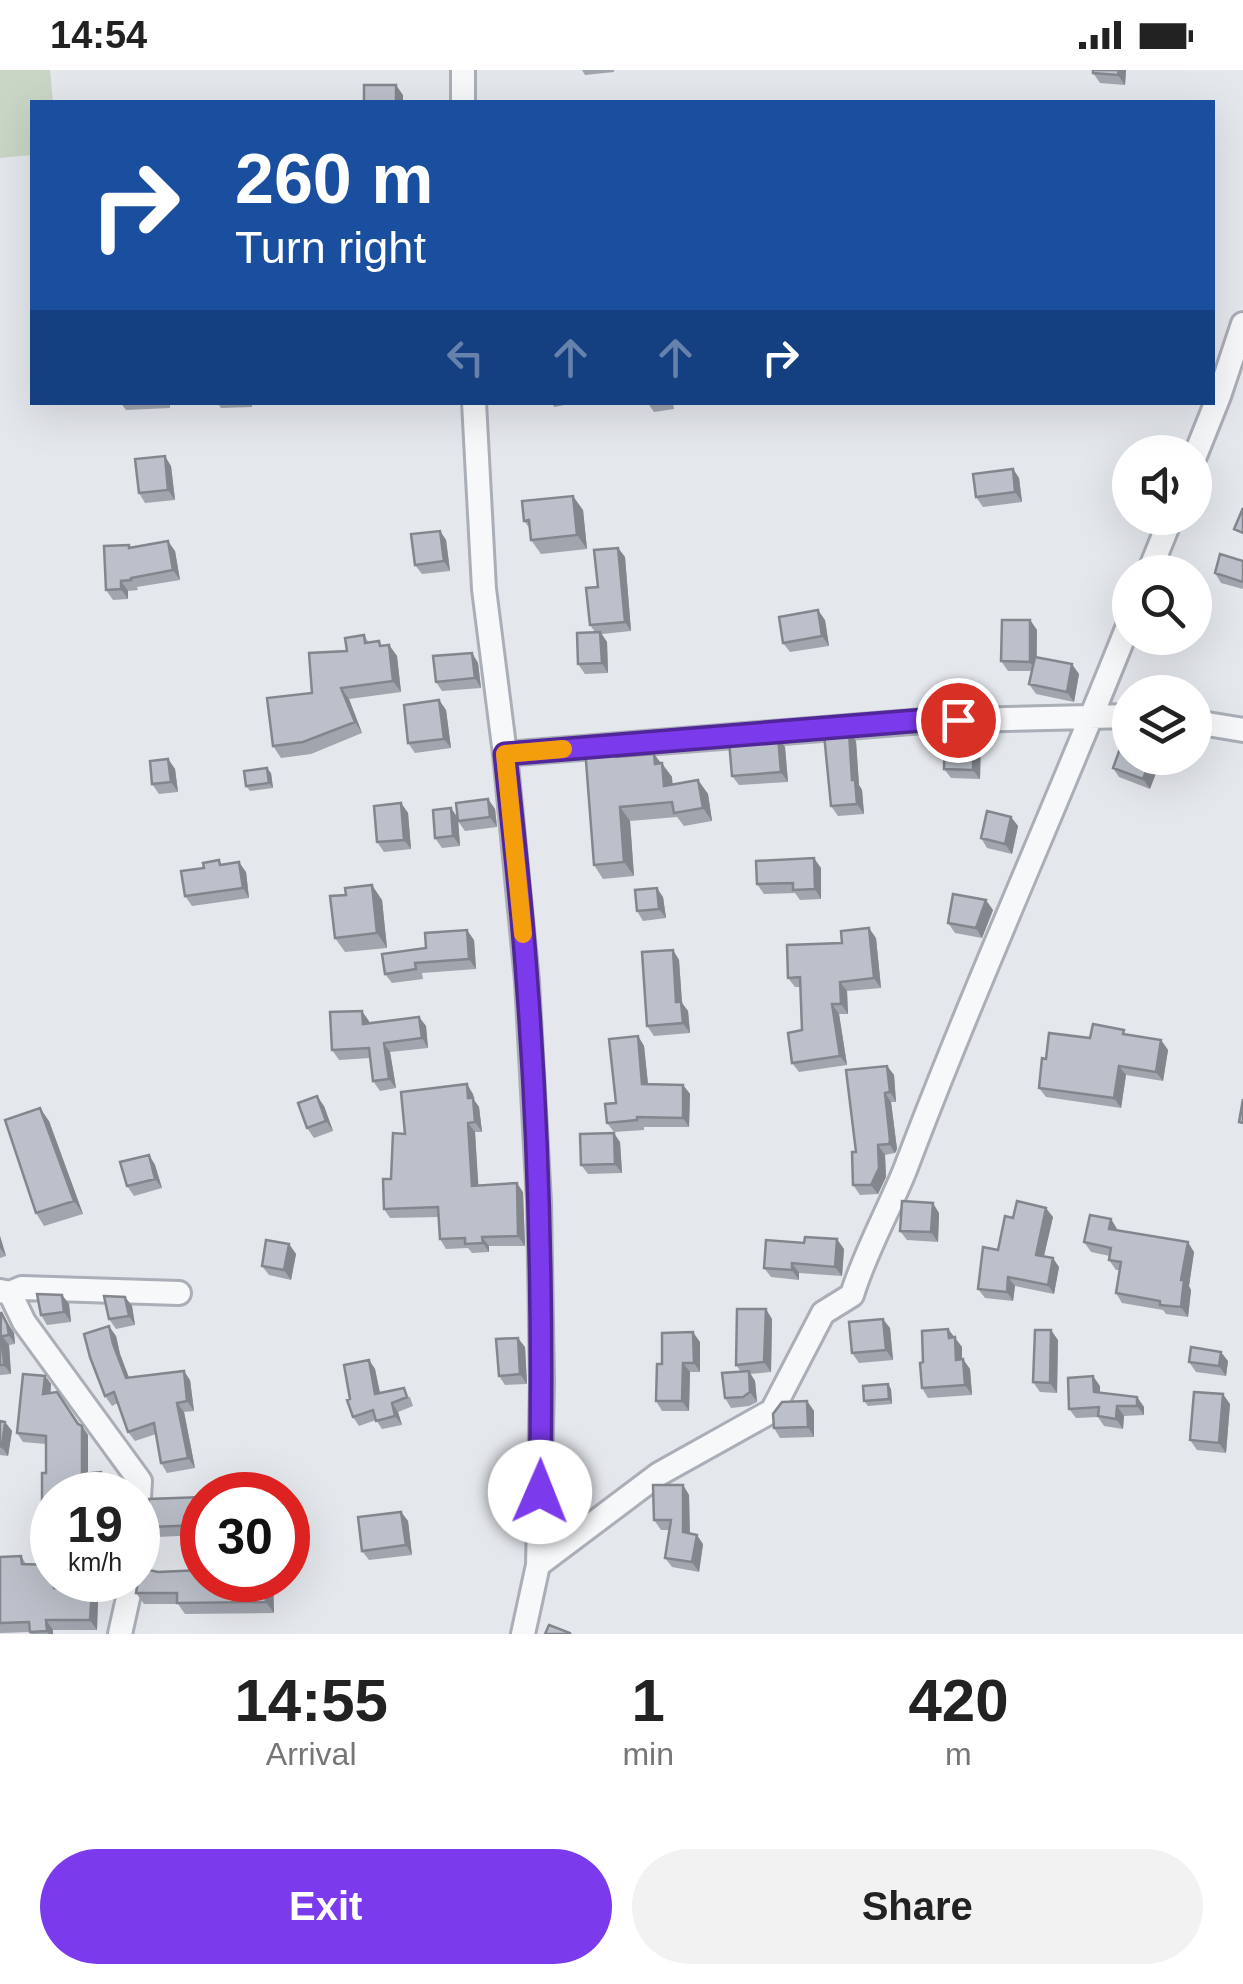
<!DOCTYPE html>
<style>
:root{--surface:#fff;--page:#f2f2f2;--text:#222;--muted:#767676;--accent:#7c3aed}
body{margin:0;font-family:Helvetica,sans-serif;background:var(--page);color:var(--text);height:100vh;display:flex;flex-direction:column;font-size:38px;white-space:nowrap}
*{box-sizing:border-box;margin:0}
p{font-size:32px;color:var(--muted)}
.icon{flex:none;width:55px;height:55px;fill:none;stroke:currentColor;stroke-width:2;stroke-linecap:round;stroke-linejoin:round}
.map{position:relative;height:1564px;overflow:hidden}
.details{display:flex;flex-direction:column;background:var(--surface);flex:1}
.details>*{flex:none}
.banner{position:absolute;left:30px;top:30px;width:1185px;height:305px;border-radius:0px;box-shadow:0 10px 40px #0002;background:#1a4fa0;color:#fff;overflow:hidden}
.fabs{position:absolute;left:1112px;top:365px;display:grid;gap:20px}
.fabs a{display:grid;place-items:center;width:100px;height:100px;border-radius:50%;background:var(--surface);box-shadow:0 10px 40px #0002;font-size:50px}
.speed{position:absolute;left:30px;top:1402px;display:flex;gap:20px;font-size:50px;font-weight:700;text-align:center}
.speed>*{display:grid;place-content:center;width:130px;height:130px;border-radius:50%;background:var(--surface);box-shadow:0 10px 40px #0002;line-height:1}
.speed small{font-size:25px;font-weight:400}
.speed .limit{border:15px solid #d22;background:#fff;color:#111}
.pin{position:absolute;display:grid;place-items:center;width:85px;height:85px;color:#fff;margin:-42px;border:5px solid #fff;border-radius:50%;box-shadow:0 2px 10px #0007}
.me{position:absolute;width:110px;margin:-55px;rotate:1deg;stroke-linejoin:round;filter:drop-shadow(0 0 8px #0008)}
.turn{display:flex;align-items:center;gap:35px;height:210px;padding:0 40px;font-size:45px}
.turn .icon{width:130px;height:130px;stroke-width:2.5}
.turn b{display:block;font-size:70px;line-height:85px}
.lanes{display:flex;align-items:center;height:95px;padding:0 40px;background:#0003;justify-content:center;gap:50px;direction:ltr}
.lanes .off{opacity:.35}
.eta{display:flex;justify-content:space-evenly;align-items:center;height:170px;text-align:center}
.eta b{font-size:60px;font-weight:700;line-height:70px}
.cta{display:flex;gap:20px;margin-top:auto;padding:20px 40px}
.cta a{flex:1;height:115px;border-radius:60px;background:var(--accent);color:#fff;font-size:40px;font-weight:700;line-height:115px;text-align:center}
.cta a+a{background:var(--page);color:var(--text)}
.status{display:flex;justify-content:space-between;align-items:center;height:70px;padding:0 50px;background:var(--surface);direction:ltr}
.status svg{height:28px;fill:currentColor}
.map>svg:first-child{display:block}
.green{fill:#c9d6c5}
.lines{fill:none;stroke-linecap:round;stroke-linejoin:round}
.minor-casing{stroke:#a9aeb7;stroke-width:28}
.minor{stroke:#f7f8fa;stroke-width:22}
.wall{fill:#a1a5ae}
.shaded-wall{fill:#83868d}
.building{fill:#bbc0ca;stroke:#83868d;stroke-width:2.5}
.route-casing{stroke:#51269a;stroke-width:25}
.route{stroke:#7c3aed;stroke-width:18}
.slow{stroke:#f59e0b;stroke-width:18}
</style>
<div class="status"><b>14:54</b><svg viewBox="0 0 49 12"><path d="M0 12V9h3v3zM5 12V6h3v6zM10 12V3h3v9zM15 12V0h3v12zM26 1h20v11H26zM47 4h2v5h-2z"/></svg></div>
<div class="map">
<svg width="1243" height="1564" viewBox="0 0 1243 1564">
<rect width="100%" height="100%" fill="#e4e7ec"/>
<path class="green" d="M0,0H50L53,32H32V85L0,88Z"/>
<g class="lines">
<defs>
<path id="minor" d="M463,0V32
M474,332L484,519L505,684L527,911L539,1132L542,1313L538,1495L523,1564
M1195,386L1219,326L1243,254
M1149,502L1171,448
M1195,652L1243,660
M505,684L924,651L1130,646
M0,1221L10,1223L22,1218L179,1223
M10,1223L24,1252L140,1411L138,1444
M538,1495L659,1404L772,1341L823,1243L852,1225C865,1182 888,1142 905,1100C975,915 1057,735 1130,551
M120,1564L132,1510"/>
</defs>
<use href="#minor" class="minor-casing"/>
<use href="#minor" class="minor"/>
</g>
<path class="wall" d="M582,0H614V2L585,5Z
M1093,0H1126L1125,15L1100,13L1093,3Z
M120,332H170V338L126,340Z
M217,332H252V337L221,338Z
M552,332H580L554,337Z
M647,332H673L674,339L654,342Z
M171,396L175,430L145,433L139,423Z
M1013,399L1019,408L1022,432L983,437L976,427Z
M583,440L587,479L541,484L531,470L530,459L524,451Z
M440,461L446,470L450,501L422,504L415,495Z
M131,478L175,481L180,510L137,517L138,520L128,521V529L113,530L106,520Z
M618,478L625,487L631,561L602,564L607,572L608,603L585,604L578,594L595,562L590,555L598,517Z
M1243,491V519L1221,513L1215,503Z
M825,550L829,576L790,582L783,573Z
M1030,550L1037,560V588L1079,604L1074,632L1036,624L1029,614L1032,601H1008L1001,591Z
M364,565L369,573L382,576L389,575L397,586L401,622L349,629L362,663L311,684L281,688L273,676L312,623L347,581Z
M472,583L478,593L481,618L442,621L436,612Z
M439,630L446,640L451,678L415,683L408,673Z
M1129,654L1150,719L1119,707L1113,698Z
M981,665L980,709L951,708L944,699Z
M856,671L859,715L862,720L864,744L838,746L831,736Z
M616,676L623,687L662,693L672,707V715L698,710L708,724L712,751L684,756L677,747L630,751L634,806L603,809L594,795Z
M785,677L788,712L739,715L732,706Z
M168,689L175,699L178,722L159,724L152,714Z
M271,703L273,718L250,721L246,716Z
M488,729L495,739L497,757L465,761L458,751L460,776L442,778L435,768L451,738L457,748Z
M401,733L408,743L411,779L384,782L377,772Z
M1011,747L1018,756L1012,784L987,778L981,768Z
M222,794L246,802L249,828L192,836L185,826Z
M821,798V829L800,830L795,823L764,824L757,814Z
M663,827L666,848L643,851L637,841Z
M382,830L387,878L345,882L335,868Z
M993,840L982,868L955,863L948,853Z
M876,868L881,918L847,921L848,944H839L847,995L799,1002L792,993L802,960L801,917H795L788,908L842,873Z
M474,870L476,899L422,903L423,909L392,913L385,904Z
M673,880L679,890L682,933L688,941L690,963L654,966L647,956Z
M419,947L426,956L428,978L390,982L396,1018L380,1021L373,1011L370,988L339,990L332,980L369,951V953Z
M1127,964L1161,970L1168,980L1163,1011L1126,1005L1121,1038L1046,1027L1039,1018L1046,989L1090,968Z
M638,966L644,976L648,1014L683,1015L690,1024L689,1057H644V1060L614,1062L607,1053L616,1033Z
M887,996L894,1005L896,1032H891L897,1079L895,1083L885,1085L886,1107L878,1124L860,1125L853,1115L856,1082Z
M473,1024L474,1030L479,1037L482,1062H475L478,1115L523,1122L525,1176H489V1182L472,1183L468,1178L446,1179L440,1169L439,1147L390,1148L384,1139L391,1109L405,1064Z
M324,1036L333,1061L314,1068L307,1058Z
M49,1051L83,1144L44,1156L36,1143Z
M620,1072L622,1103L588,1104L581,1095Z
M149,1085L155,1095L162,1118L134,1126L127,1116Z
M939,1143L938,1172L907,1170L900,1161Z
M1053,1147L1044,1186L1059,1197L1054,1224L1015,1216L1013,1231L985,1228L978,1219L1013,1148Z
M1111,1149L1117,1159V1161L1194,1182L1189,1216L1191,1220L1188,1247L1166,1244L1163,1240L1122,1233L1116,1223L1119,1200H1116L1109,1190L1110,1186L1091,1182L1084,1172Z
M0,1166L6,1186L0,1188Z
M289,1174L296,1184L291,1210L269,1205L262,1196Z
M844,1179L842,1206L799,1203V1210L771,1207L764,1198Z
M62,1225L69,1234L71,1252L47,1255L41,1245Z
M125,1227L132,1236L135,1255L116,1259L109,1249Z
M0,1242L14,1263L15,1274L9,1275L11,1304L0,1305Z
M772,1249L771,1302L750,1304L755,1311L757,1332L749,1336L731,1338L725,1328L741,1302L736,1295Z
M890,1258L893,1290L859,1293L852,1283Z
M948,1259L962,1277V1289L970,1299L972,1325L928,1328L922,1318L923,1292Z
M116,1266L120,1284L129,1308L190,1310L194,1341L184,1342L195,1398L167,1403L161,1393L156,1364L135,1371L128,1362L118,1333L112,1336L105,1326Z
M1058,1270L1057,1323L1040,1322L1033,1312Z
M700,1272V1302H690L689,1341H662L656,1331L662,1294Z
M525,1277L527,1314L505,1315L499,1306Z
M369,1290L375,1299L380,1323L410,1327L413,1336L398,1342L402,1355L382,1359L376,1350L359,1356L353,1347L350,1329Z
M1228,1291L1226,1306L1196,1302L1189,1292Z
M45,1306L51,1314L50,1323L82,1356L88,1365V1403L101,1402L108,1411L109,1425H52V1443H48L42,1434L46,1403V1374L23,1372L17,1363Z
M1100,1316V1323L1137,1327L1144,1337V1345L1124,1346L1123,1359L1104,1356L1098,1347L1076,1348L1069,1339Z
M891,1319L892,1334L868,1336L864,1331Z
M807,1331L814,1341V1367L780,1368L774,1358Z
M1230,1334L1226,1383L1197,1380L1190,1370Z
M0,1351L5,1352L12,1361L8,1386L0,1385Z
M683,1415L689,1425L690,1464L703,1474L699,1502L672,1497L665,1488L670,1460H661L654,1450Z
M202,1427V1465L156,1467L149,1457Z
M401,1442L408,1451L412,1485L369,1490L362,1481Z
M21,1486L26,1494L61,1518L92,1519L98,1529L97,1560H53V1564H31L30,1562L0,1563V1505Z
M158,1502L273,1510L274,1543L185,1544L178,1534H144L136,1523Z"/>
<path class="shaded-wall" d="M1119,0H1126L1125,15L1118,5Z
M396,15L403,25V32H396Z
M165,386L171,396L175,430L168,420Z
M1013,399L1019,408L1022,432L1015,422Z
M573,426L583,440L587,479L577,465Z
M440,461L446,470L450,501L444,491Z
M168,471L175,481L180,510L173,500Z
M618,478L625,487L631,561L625,552Z
M121,511L128,521V529L121,519Z
M818,540L825,550L829,576L822,566Z
M1030,550L1037,560L1036,601L1030,592Z
M600,562L607,572L608,603L602,593Z
M389,575L397,586L401,622L393,611Z
M472,583L478,593L481,618L475,608Z
M1072,594L1079,604L1074,632L1067,622Z
M341,618L349,629L362,663L355,652Z
M439,630L446,640L451,678L444,669Z
M974,655L981,665L980,709L973,700Z
M849,662L856,671L859,715L862,720L864,744L857,734L852,710Z
M778,667L785,677L788,712L781,702Z
M654,684L672,707L674,730L664,716L655,694Z
M1151,688H1162L1150,719L1143,709Z
M168,689L175,699L178,722L171,712Z
M267,698L271,703L273,718L269,713Z
M698,710L708,724L712,751L703,738Z
M488,729L495,739L497,757L490,747Z
M401,733L408,743L411,779L404,770Z
M620,737L630,751L634,806L624,792Z
M451,738L458,748L460,776L453,766Z
M1011,747L1018,756L1012,784L1005,774Z
M814,788L821,798V829L815,819Z
M239,792L246,802L249,828L243,818Z
M372,815L382,830L387,878L377,863Z
M657,818L663,827L666,848L659,839Z
M986,830L993,840L982,868L976,858Z
M869,858L876,868L881,918L874,908Z
M467,860L474,870L476,899L469,889Z
M673,880L679,890L682,933L688,941L690,963L683,953L676,932Z
M840,912L847,921L848,944L841,934Z
M832,934L839,944L847,995L840,986Z
M362,941L369,951V964L363,954Z
M419,947L426,956L428,978L422,968Z
M638,966L644,976L649,1024L642,1014Z
M1161,970L1168,980L1163,1011L1156,1002Z
M384,973L390,982L396,1018L389,1009Z
M887,996L894,1005L896,1032L890,1022Z
M1119,996L1126,1005L1121,1038L1114,1028Z
M467,1014L473,1024L474,1030L479,1037L482,1062L475,1052L468,1028Z
M683,1015L690,1024L689,1057L683,1048Z
M885,1023L891,1032L897,1079L895,1083L889,1074Z
M317,1026L324,1036L333,1061L326,1051Z
M40,1038L49,1051L83,1144L74,1131Z
M468,1053L475,1062L479,1125L472,1116Z
M614,1063L620,1072L622,1103L615,1094Z
M878,1075L885,1085L886,1107L878,1124L871,1115Z
M149,1085L155,1095L162,1118L155,1109Z
M517,1113L523,1122L525,1176L518,1166Z
M933,1133L939,1143L938,1172L931,1162Z
M1046,1138L1053,1147L1042,1194L1036,1185Z
M1111,1149L1117,1159L1115,1169L1109,1159Z
M0,1166L6,1186L0,1178Z
M482,1167L489,1176V1182L483,1173Z
M837,1169L844,1179L842,1206L835,1197Z
M1188,1172L1194,1182L1189,1216L1191,1220L1188,1247L1181,1237V1210Z
M289,1174L296,1184L291,1210L284,1200Z
M1053,1188L1059,1197L1054,1224L1048,1215Z
M792,1193L799,1203V1210L792,1200Z
M1008,1207L1015,1216L1013,1231L1007,1222Z
M62,1225L69,1234L71,1252L64,1242Z
M125,1227L132,1236L135,1255L129,1246Z
M766,1239L772,1249L771,1302L764,1292Z
M1,1242L14,1263L15,1274L9,1265Z
M883,1249L890,1258L893,1290L886,1280Z
M109,1256L116,1266L120,1284L133,1318L126,1308L113,1274Z
M948,1259L962,1277V1300L956,1290L949,1268Z
M1051,1260L1058,1270L1057,1323L1050,1313Z
M693,1262L700,1272V1302L694,1293Z
M2,1266L9,1275L11,1304L4,1295Z
M518,1268L525,1277L527,1314L520,1304Z
M1221,1282L1228,1291L1226,1306L1219,1296Z
M963,1289L970,1299L972,1325L965,1315Z
M369,1290L375,1299L382,1333L375,1324Z
M683,1293L690,1302L689,1341L682,1331Z
M184,1301L190,1310L194,1341L187,1331Z
M749,1301L755,1311L757,1332L750,1322Z
M45,1306L51,1314L50,1333L43,1324Z
M1093,1306L1100,1316V1332L1094,1322Z
M888,1314L891,1319L892,1334L889,1329Z
M1223,1324L1230,1334L1226,1383L1219,1373Z
M1137,1327L1144,1337V1345L1137,1336Z
M807,1331L814,1341V1367L808,1357Z
M177,1333L184,1342L195,1398L188,1388Z
M392,1333L398,1342L402,1355L395,1346Z
M1117,1336L1124,1346L1123,1359L1116,1349Z
M5,1352L12,1361L8,1386L2,1377Z
M82,1356L88,1365V1413L82,1404Z
M101,1402L108,1411L109,1425H104Z
M683,1415L689,1425L690,1472L683,1462Z
M401,1442L408,1451L412,1485L406,1475Z
M697,1465L703,1474L699,1502L692,1492Z
M54,1510H61V1527L54,1518Z
M265,1510H273L274,1543L266,1532Z
M92,1519L98,1529L97,1560L90,1550Z
M46,1550L53,1560V1564H49L47,1561Z"/>
<path class="building" d="M1093,0H1119L1118,5L1093,3Z
M364,15H396V32H364Z
M165,386L168,420L139,423L135,389Z
M1013,399L1015,422L976,427L973,404Z
M573,426L577,465L531,470L529,450L524,451L522,431Z
M1243,438V463L1234,459Z
M440,461L444,491L415,495L411,464Z
M168,471L173,500L131,508V510L121,511V519L106,520L104,476L129,475V478Z
M618,478L625,552L590,555L586,518L598,517L594,480Z
M1220,484L1243,491V512L1215,503Z
M818,540L822,566L783,573L779,547Z
M1002,550H1030V592L1001,591Z
M600,562L602,593L578,594L577,563Z
M364,565L365,573L379,571L380,576L389,575L393,611L341,618L355,652L303,672L273,676L267,628L312,623L309,583L347,581L345,568Z
M472,583L475,608L436,612L433,586Z
M1035,587L1072,594L1067,622L1029,614Z
M439,630L444,669L408,673L404,635Z
M1129,654L1130,688H1151L1143,709L1113,698Z
M974,655L973,700L944,699L945,656Z
M849,662L852,710H855L857,734L831,736L824,664Z
M778,667L781,702L732,706L729,671Z
M616,676V687L654,684L655,694L662,693L664,716L698,710L703,738L674,743L672,732L620,737L624,792L594,795L585,678Z
M168,689L171,712L152,714L150,691Z
M267,698L269,713L246,716L244,701Z
M488,729L490,747L458,751L456,733Z
M401,733L404,770L377,772L374,736Z
M451,738L453,766L435,768L433,740Z
M987,741L1011,747L1005,774L981,768Z
M814,788L815,819L793,820V813L757,814L756,791Z
M219,790L220,795L239,792L243,818L185,826L181,801L204,798L203,793Z
M372,815L377,863L335,868L330,826L346,825L345,818Z
M657,818L659,839L637,841L635,820Z
M953,824L986,830L976,858L948,853Z
M869,858L874,908L840,912L841,934H832L840,986L792,993L788,963L802,960L800,907L788,908L787,875L842,873L841,861Z
M467,860L469,889L415,893L416,899L385,904L382,884L426,878L425,863Z
M673,880L676,932H681L683,953L647,956L642,882Z
M362,941L363,954L419,947L422,968L384,973L389,1009L373,1011L369,978L332,980L330,942Z
M1093,954L1124,960L1123,964L1161,970L1156,1002L1119,996L1114,1028L1039,1018L1042,988L1046,989L1049,963L1090,968Z
M638,966L642,1014L683,1015V1048L637,1047V1050L607,1053L605,1034L616,1033L609,969Z
M887,996L890,1022L885,1023L890,1070L889,1074L878,1075L879,1098L871,1115H853L852,1082H856L846,1000Z
M467,1014L468,1028H473L475,1052L468,1053L472,1116L517,1113L518,1166L482,1167L483,1173L465,1174V1168L440,1169L438,1137L384,1139L383,1109H391L393,1063L405,1064L401,1022Z
M317,1026L326,1051L307,1058L298,1033Z
M1243,1029V1053L1239,1052Z
M40,1038L74,1131L36,1143L5,1050Z
M614,1063L615,1094L581,1095L580,1064Z
M149,1085L155,1109L127,1116L120,1092Z
M902,1131L933,1133L931,1162L900,1161Z
M1017,1131L1046,1138L1036,1185L1053,1188L1048,1215L1008,1207L1007,1222L978,1219L983,1177L998,1180L1005,1146L1013,1148Z
M1090,1145L1111,1149L1109,1159L1188,1172L1181,1210H1184L1181,1237L1160,1235V1231L1116,1223L1121,1192L1109,1190L1111,1178L1084,1172Z
M805,1167L837,1169L835,1197L792,1193V1200L764,1198L766,1170L804,1173Z
M266,1170L289,1174L284,1200L262,1196Z
M37,1224L62,1225L64,1242L41,1245Z
M104,1226L125,1227L129,1246L109,1249Z
M737,1239H766L764,1292L736,1295Z
M1,1242L7,1254L9,1265L2,1266L4,1295H0Z
M883,1249L886,1280L852,1283L849,1252Z
M109,1256L113,1274L126,1308L184,1301L187,1331L177,1333L188,1388L161,1393L154,1353L128,1362L114,1322L105,1326L90,1287L84,1264Z
M948,1259L949,1268L955,1267L956,1290L963,1289L965,1315L922,1318L920,1293L923,1292L922,1261Z
M1035,1260H1051L1050,1313L1033,1312Z
M693,1262L694,1293H683L682,1331H656L657,1294H662V1263Z
M518,1268L520,1304L499,1306L496,1269Z
M1191,1277L1221,1282L1219,1296L1189,1292Z
M369,1290L375,1324L404,1318L407,1327L392,1333L395,1346L376,1351L373,1340L353,1347L347,1330L350,1329L344,1295Z
M749,1301L750,1322L743,1327L725,1328L722,1303Z
M23,1304L45,1306L43,1324L57,1322L78,1354L82,1356V1404L101,1402L104,1425H52V1433L42,1434V1403H46V1366L17,1363Z
M1093,1306L1094,1322L1137,1327V1336H1117L1116,1349L1098,1346L1099,1337L1069,1339L1068,1308Z
M888,1314L889,1329L864,1331L863,1316Z
M1194,1322L1223,1324L1219,1373L1190,1370Z
M807,1331L808,1357L774,1358L773,1344L782,1332Z
M0,1351L5,1352L2,1377L0,1376Z
M653,1415H683V1462L697,1465L692,1492L665,1488L671,1450H654Z
M202,1427V1455L149,1457V1429Z
M401,1442L406,1475L362,1481L358,1447Z
M21,1486L22,1494L52,1495L54,1518L92,1519L90,1550H46L47,1561L30,1562L29,1552L0,1553V1487Z
M140,1498L158,1502L202,1500V1510H265L266,1532L177,1533V1523H136Z
M549,1555L570,1563V1564H545Z"/>
<g class="lines">
<defs>
<path id="route" d="M540,1422C543,1252 540,1082 527,912C522,836 513,760 505,684L924,650H958"/>
</defs>
<use href="#route" class="route-casing"/>
<use href="#route" class="route"/>
<path class="slow" d="M523,864L505,684L563,679"/>
</g>
</svg>
<div class="fabs">
<a><svg class="icon" aria-label="sound" viewBox="0 0 24 24"><path d="M4 9h4l5-4v14l-5-4H4zM17 9q2 3 0 6"/></svg></a>
<a><svg class="icon" aria-label="search" viewBox="0 0 24 24"><circle cx="10" cy="10" r="6"/><path d="M15 15l6 6"/></svg></a>
<a><svg class="icon" aria-label="layers" viewBox="0 0 24 24"><path d="M12 4l9 5-9 5-9-5zM3 14l9 5 9-5"/></svg></a>
</div>
<div class="speed"><div>19<small>km/h</small></div><div class="limit">30</div></div>
<div class="pin" style="left:958px;top:650px;background:#d93025"><svg class="icon" aria-label="arrive" viewBox="0 0 24 24"><path d="M6 21V4h12l-3 4 3 4H6"/></svg></div>
<svg class="me" style="left:540px;top:1422px" viewBox="-20 -20 40 40"><circle r="19" fill="#fff"/><path d="M0-13L10 11 0 6-10 11z" fill="#7c3aed"/></svg>
<div class="banner">
<div class="turn"><svg class="icon" aria-label="right" viewBox="0 0 24 24"><path d="M7 20v-9h11M14 6l5 5-5 5"/></svg><div><b>260 m</b>Turn right</div></div>
<div class="lanes"><svg class="icon off" aria-label="left" viewBox="0 0 24 24"><path d="M17 20v-9H6M10 6l-5 5 5 5"/></svg><svg class="icon off" aria-label="ahead" viewBox="0 0 24 24"><path d="M12 20V5M6 11l6-6 6 6"/></svg><svg class="icon off" aria-label="ahead" viewBox="0 0 24 24"><path d="M12 20V5M6 11l6-6 6 6"/></svg><svg class="icon" aria-label="right" viewBox="0 0 24 24"><path d="M7 20v-9h11M14 6l5 5-5 5"/></svg></div>
</div>
</div>
<section class="details">
<div class="eta">
<div><b>14:55</b><p>Arrival</p></div>
<div><b>1</b><p>min</p></div>
<div><b>420</b><p>m</p></div>
</div>
<div class="cta"><a>Exit</a><a>Share</a></div>
</section>
